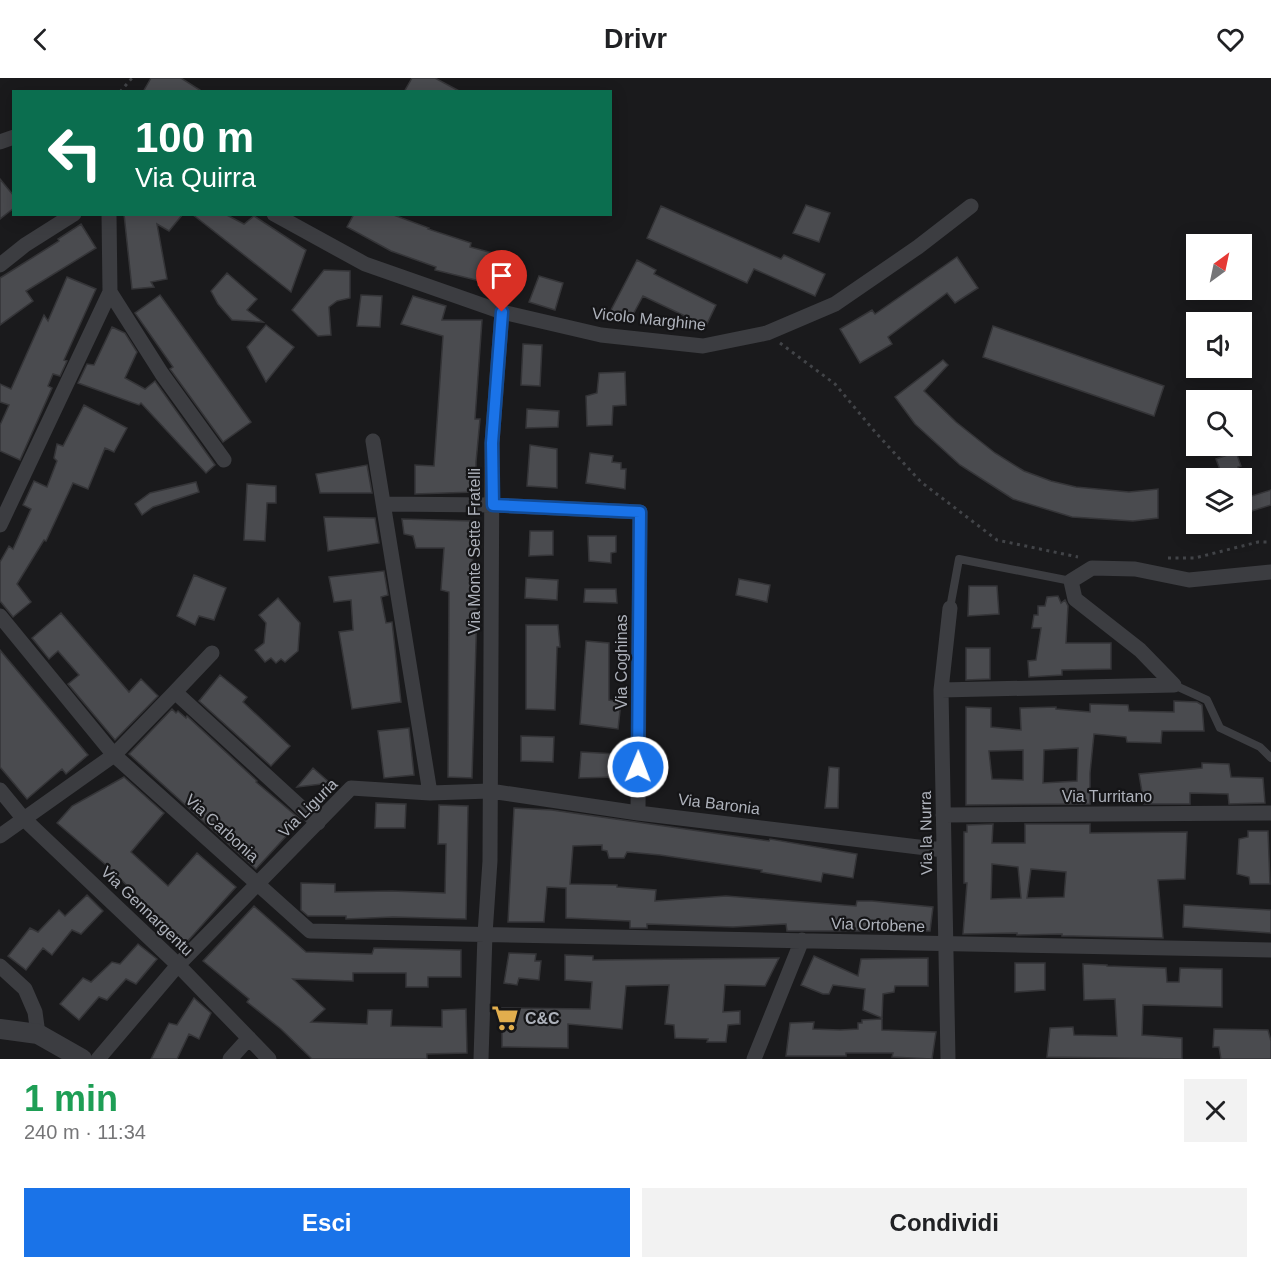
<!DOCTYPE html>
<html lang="it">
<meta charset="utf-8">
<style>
:root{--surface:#fff;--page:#f2f2f2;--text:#202124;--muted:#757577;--accent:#1a73e8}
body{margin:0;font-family:Arial,sans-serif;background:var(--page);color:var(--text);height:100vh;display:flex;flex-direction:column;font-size:22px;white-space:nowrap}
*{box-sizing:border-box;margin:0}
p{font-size:20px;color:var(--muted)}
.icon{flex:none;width:33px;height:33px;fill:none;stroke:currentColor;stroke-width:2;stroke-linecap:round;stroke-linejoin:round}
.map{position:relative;height:981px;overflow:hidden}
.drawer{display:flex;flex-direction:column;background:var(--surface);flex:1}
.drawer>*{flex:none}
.hud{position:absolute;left:12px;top:12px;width:600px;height:126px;border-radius:0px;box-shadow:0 3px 15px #0003;background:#0b6e4f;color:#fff;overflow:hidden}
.needle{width:39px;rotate:33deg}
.controls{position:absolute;left:1186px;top:156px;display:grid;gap:12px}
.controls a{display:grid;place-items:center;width:66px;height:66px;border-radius:0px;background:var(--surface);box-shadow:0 3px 15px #0003;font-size:30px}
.pin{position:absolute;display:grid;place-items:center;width:51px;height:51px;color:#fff;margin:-62px -26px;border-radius:50% 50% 50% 0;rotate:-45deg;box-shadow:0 0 6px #0007}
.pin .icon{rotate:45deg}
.me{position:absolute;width:66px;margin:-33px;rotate:1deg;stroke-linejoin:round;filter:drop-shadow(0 0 4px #0008)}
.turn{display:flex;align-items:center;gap:21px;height:126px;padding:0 24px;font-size:27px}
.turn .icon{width:78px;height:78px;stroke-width:2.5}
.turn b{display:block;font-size:42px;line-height:51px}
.round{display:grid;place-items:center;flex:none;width:63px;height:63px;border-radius:0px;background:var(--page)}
.head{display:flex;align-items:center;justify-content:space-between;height:102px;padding:0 24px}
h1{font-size:36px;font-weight:700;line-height:45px;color:#1e9e55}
.cta{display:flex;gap:12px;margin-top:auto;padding:12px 24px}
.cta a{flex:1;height:69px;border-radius:0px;background:var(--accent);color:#fff;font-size:24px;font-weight:700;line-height:69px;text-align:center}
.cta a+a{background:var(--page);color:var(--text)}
header{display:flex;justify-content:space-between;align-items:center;height:78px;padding:0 24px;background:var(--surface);font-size:27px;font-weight:700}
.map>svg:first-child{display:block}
.building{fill:#4a4b4f;stroke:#353538;stroke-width:1.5;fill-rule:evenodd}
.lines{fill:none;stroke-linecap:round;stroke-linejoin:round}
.path{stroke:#424448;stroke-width:3;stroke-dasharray:3 4.5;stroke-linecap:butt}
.service{stroke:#3c3d41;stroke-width:8}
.minor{stroke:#3c3d41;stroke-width:15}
.tertiary{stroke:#3c3d41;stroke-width:20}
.route-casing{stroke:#114b97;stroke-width:15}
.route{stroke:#1a73e8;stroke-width:10}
.labels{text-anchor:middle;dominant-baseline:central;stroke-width:4.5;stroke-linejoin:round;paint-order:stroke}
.street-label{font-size:16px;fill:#aeb2bb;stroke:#151517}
.poi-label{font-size:16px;font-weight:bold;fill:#aeb2bb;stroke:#151517;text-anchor:start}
</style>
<header><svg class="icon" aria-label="back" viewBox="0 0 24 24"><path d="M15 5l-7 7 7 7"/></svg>Drivr<svg class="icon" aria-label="heart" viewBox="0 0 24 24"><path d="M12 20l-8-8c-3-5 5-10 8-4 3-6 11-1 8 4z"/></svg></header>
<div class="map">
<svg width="1271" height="981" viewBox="0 0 1271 981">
<rect width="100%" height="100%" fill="#1a1a1c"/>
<path class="building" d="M151,0H181L203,14H143Z
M412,0H435L461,14H404Z
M0,101L14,118V130L0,141Z
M806,127L830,135L819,164L793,155Z
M661,128L781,181L784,177L825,196L815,218L754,191L747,205L647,160Z
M124,136H183L169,153L157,146L167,201L151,204L154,209L132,211Z
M192,136H225L244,146L254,138L306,172L291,214Z
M354,136H391L429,150L428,151L471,165L470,169L515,181L506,214L478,207L480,203L435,192L436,189L391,173L347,149Z
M81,146L96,170L26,213L33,223L0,247V200L59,163L58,161Z
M957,179L978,210L955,225L947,215L888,259L892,266L860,285L840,251L872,232L875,236Z
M637,182L656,192L654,196L716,227L706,248L643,218L629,244L610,234Z
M324,192L350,193V220L337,223L329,229L331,257L318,258L292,232Z
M227,195L257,221L247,232L263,244L232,242L218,226L211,213Z
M539,198L563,205L555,232L529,224Z
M67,199L96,211L64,282L67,283L60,298L53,296L48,308L52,310L20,382L0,373V347L9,327L0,324V306L11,311L44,237L48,243Z
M160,217L251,344L223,364L170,291L173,289L135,235Z
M361,217L382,218L380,249L357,248Z
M413,218L446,228L442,242H482L475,341H480L476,384V414L415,416V387L434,388L443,258L401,246Z
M266,247L294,269L266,304L247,269Z
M993,248L1164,308L1154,338L983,279Z
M112,249L125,255L137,274L125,300L145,311L155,303L215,387L206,395L141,325L139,327L78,305L87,286L94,287Z
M523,266L542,267L540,308L521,307Z
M943,282L948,287L924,313L956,344L995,375L1024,393L1051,403L1076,409L1129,414L1158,411V440L1133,443L1072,439L1013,421L960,387L915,346L895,319Z
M625,294L626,327L613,328L612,347L587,348L586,318L597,315L599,295Z
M84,327L127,350L114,374L105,370L88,411L73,405L46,463L44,462L17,506L31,524L13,539L0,523V484L9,468L13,471L31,431L23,427L34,403L47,409L57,383L54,380L57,366L63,368Z
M527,331L559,333L558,349L526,350Z
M530,367L557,371V410L527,408Z
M1236,374L1241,388L1238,389L1242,400H1223L1216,381Z
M590,375L613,378L612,384L621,385V391H626L625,411L586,405Z
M367,387L372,415H320L316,396Z
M196,404L199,414L153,429L142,437L135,426L150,415Z
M247,406L276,408V425H267L265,463L244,462Z
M1271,412V427L1242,436V421Z
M324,439L375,440L379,465L328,473Z
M402,441L474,443L472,497H478L472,700L448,699L449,514L441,512L444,470H416L413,458L404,456Z
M530,453H553V477L529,478Z
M588,458H616V474L611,475V485L589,483Z
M384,493L388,517L381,519L386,545L392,544L401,624L352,631L339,554L353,552L351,522L334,524L329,499Z
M194,497L226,510L214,542L199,538L195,547L177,538Z
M526,500L558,502L557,522L525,520Z
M739,501L770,507L767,524L736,517Z
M969,508H997L999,536L968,538Z
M585,511H616L617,525L584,524Z
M1058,518L1061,525L1065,522L1068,528L1066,565H1111V591L1062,592V597L1029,599L1028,583L1036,582L1041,550H1032L1034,537H1038V528H1045L1047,519Z
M278,520L300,545L298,573L285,584L281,581L276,585L271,580L265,584L255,572L264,565L266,545L259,537Z
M61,535L129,614L141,601L158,618L115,662L68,606L79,597L58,573L49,581L32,560Z
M526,547H558L560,569H557L555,632L526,631Z
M586,563L609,565V622L621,624L618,651L580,646Z
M966,570H990V601L966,602Z
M0,572L88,677L66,696L62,691L27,721L0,689Z
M220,597L247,619L243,624L290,668L271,688L199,623Z
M1174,623L1197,624L1202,627L1204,653H1162L1161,665L1127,664L1126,659L1094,656L1090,695V726L966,727V629L991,630V649L1021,652L1020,630L1056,629V631L1090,634V626L1128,627L1129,633L1174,634ZM1078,670L1077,703L1043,705L1044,672ZM1023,672V702L992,701L989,673Z
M172,631L176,635L178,633L186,640L187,638L257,703L256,704L301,742L256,791L129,676Z
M409,650L414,697L384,700L378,653Z
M521,658L554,659L553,684L521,683Z
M581,674L617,676L616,699L579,700Z
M1202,685L1229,686L1231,699L1263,700L1265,725L1229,726L1228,716L1190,715V726H1144L1139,696L1202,690Z
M829,689L839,690L838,730H825Z
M313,690L330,705L297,709Z
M124,699L164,735L131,774L168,808L197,775L236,809L186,865L106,787L57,745L72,728Z
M376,725L406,726L405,750H375Z
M439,727L468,728L466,841L393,839L346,841V838H308L301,832V805L335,806V814L392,813L445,815L446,766H438Z
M514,730L552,732L769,763L770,761L857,776L853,800L823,795L821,804L761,794L762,792L660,777L627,774L624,780H609L607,773L602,772V767L573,768L570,806L617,807V809L656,812L655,823L726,818L856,828L857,823H872L933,829L930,853H787L786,846L733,849L647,846V850H630V843L566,840V810L547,809L544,844H508Z
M993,746L992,765H1025V746H1090V755L1187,754L1185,801L1158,802L1163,860L1074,858H1062V856L1017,857V855L963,856L967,805H964V754H967V747ZM992,786L1018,789L1021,820L991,821ZM1031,791L1066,794L1064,819L1027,820Z
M1248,753H1268L1270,806H1250L1249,799L1237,796L1239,761L1248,759Z
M87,817L103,833L81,856L72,852L52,877L43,870L26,892L8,878L30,850L38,854L59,832L65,838Z
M1184,827L1271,832V855L1183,849Z
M254,828L306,874L372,876L374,870L461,872V899H428V909H406V895H353V903L293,901L325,931L311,944L367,946L368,932H392L391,948L442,949V932L466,931L467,975L427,976V981H312L281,951L247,924L249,921L203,883Z
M138,866L157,881L136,906L126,901L107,922L99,919L79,942L60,926L83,900L91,904L112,884L120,886Z
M509,875L536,876L535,883H541L539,902L519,900L517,907L504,905Z
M565,877L593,878V882L779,880L765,908L725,907L723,934L740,933V946L728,947L726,964H707L708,961L675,960L674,947L665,946L669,907L626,908L622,951L568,946V970L502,969V930L590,931L592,904L565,902Z
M814,878L858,898L861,881L928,880V908H895L894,914L883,916L882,940L863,932L865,911L833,907L829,916H823L801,907Z
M1015,885H1045V912L1015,914Z
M1083,886L1107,887V888L1166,890L1167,904H1179L1180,890L1222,891V929L1143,927L1142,957L1182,960V981L1047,979L1050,950L1073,949L1074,957L1117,958L1115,921L1084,922Z
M194,920L211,935L199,961L189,956L177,981H151L169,945L177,947Z
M882,941V952L936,954L932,981L892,979L893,975H846V978H786L790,945L814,944L813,951L840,952L858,951V945H862V942Z
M1214,951L1268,952L1271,963V981H1221L1219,969H1213Z"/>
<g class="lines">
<path class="path" d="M120,14L132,0
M780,265L835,306L876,355L921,404L997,462L1078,479
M1168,480H1195L1258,464H1271"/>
<path class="service" d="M950,530L959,481L1071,503
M1174,607L1207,622L1220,650L1260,669L1271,680"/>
<path class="minor" d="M0,64L14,59
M109,136L110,214L162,296L224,382
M274,136L365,186L502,234L601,257L703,268L767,255L835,226L918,169L971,128
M0,187L25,167L74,136
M373,363L430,715
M385,426L493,427L640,434L638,735
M0,447L110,214
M0,538L114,677L310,853L1271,872
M1174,607L1140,572L1075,521L1071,503L1092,490L1135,491L1189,502L1271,494
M941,612L1174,607
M175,614L212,575
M0,712L23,740L178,887L269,981
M943,737L1271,735
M0,758L114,677L175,614L318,745
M0,888L25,911L35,934L38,956
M98,981L178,887L351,710L430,715L490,713L638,735L943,772
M230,981L249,960
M481,981L485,856L490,783L492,365L502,234
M754,981L802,862
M948,981L941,612L950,530"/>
<path class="tertiary" d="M0,951L38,956L82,981"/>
</g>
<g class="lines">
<defs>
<path id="route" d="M502,234L492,365L493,427L640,434L638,689"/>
</defs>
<use href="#route" class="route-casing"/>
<use href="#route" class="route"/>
</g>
<defs>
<symbol id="supermarket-bare" viewBox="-9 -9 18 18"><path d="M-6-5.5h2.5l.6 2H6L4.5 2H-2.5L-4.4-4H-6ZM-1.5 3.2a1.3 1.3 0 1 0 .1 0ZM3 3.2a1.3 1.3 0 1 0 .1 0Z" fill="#e2ae4d" stroke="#151517" stroke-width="2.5" paint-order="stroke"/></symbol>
</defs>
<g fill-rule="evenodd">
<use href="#supermarket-bare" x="486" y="921" width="38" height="38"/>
</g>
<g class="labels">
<g class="street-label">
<text transform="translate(649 241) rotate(6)">Vicolo Marghine</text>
<text transform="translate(474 473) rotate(-90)">Via Monte Sette Fratelli</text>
<text transform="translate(621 584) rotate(-90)">Via Coghinas</text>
<text x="1107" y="718">Via Turritano</text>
<text transform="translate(719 726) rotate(7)">Via Baronia</text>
<text transform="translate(308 730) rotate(-45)">Via Liguria</text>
<text transform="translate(222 750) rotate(42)">Via Carbonia</text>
<text transform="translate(926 755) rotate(-91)">Via la Nurra</text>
<text transform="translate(147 833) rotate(44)">Via Gennargentu</text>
<text transform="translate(878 847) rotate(2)">Via Ortobene</text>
</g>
<g class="poi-label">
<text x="525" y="940">C&amp;C</text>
</g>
</g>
</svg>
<div class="controls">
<a><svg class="needle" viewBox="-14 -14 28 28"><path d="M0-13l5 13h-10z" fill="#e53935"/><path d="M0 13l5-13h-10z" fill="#757577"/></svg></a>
<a><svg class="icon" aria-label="sound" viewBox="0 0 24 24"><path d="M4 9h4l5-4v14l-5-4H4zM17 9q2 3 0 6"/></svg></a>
<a><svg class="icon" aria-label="search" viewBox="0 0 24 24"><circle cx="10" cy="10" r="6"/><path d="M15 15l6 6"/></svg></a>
<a><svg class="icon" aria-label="layers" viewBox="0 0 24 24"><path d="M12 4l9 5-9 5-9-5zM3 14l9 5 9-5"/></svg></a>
</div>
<div class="pin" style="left:502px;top:234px;background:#d93025"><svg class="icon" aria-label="arrive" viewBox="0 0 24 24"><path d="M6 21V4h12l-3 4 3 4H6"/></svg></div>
<svg class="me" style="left:638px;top:689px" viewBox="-20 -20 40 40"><circle r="17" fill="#1a73e8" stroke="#fff" stroke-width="3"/><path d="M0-11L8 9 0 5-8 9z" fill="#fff"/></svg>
<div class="hud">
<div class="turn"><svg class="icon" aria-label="left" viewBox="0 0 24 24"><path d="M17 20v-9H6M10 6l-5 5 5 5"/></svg><div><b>100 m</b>Via Quirra</div></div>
</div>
</div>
<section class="drawer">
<div class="head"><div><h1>1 min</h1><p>240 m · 11:34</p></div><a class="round"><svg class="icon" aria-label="close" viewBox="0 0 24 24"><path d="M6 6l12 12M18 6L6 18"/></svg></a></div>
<div class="cta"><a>Esci</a><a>Condividi</a></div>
</section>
